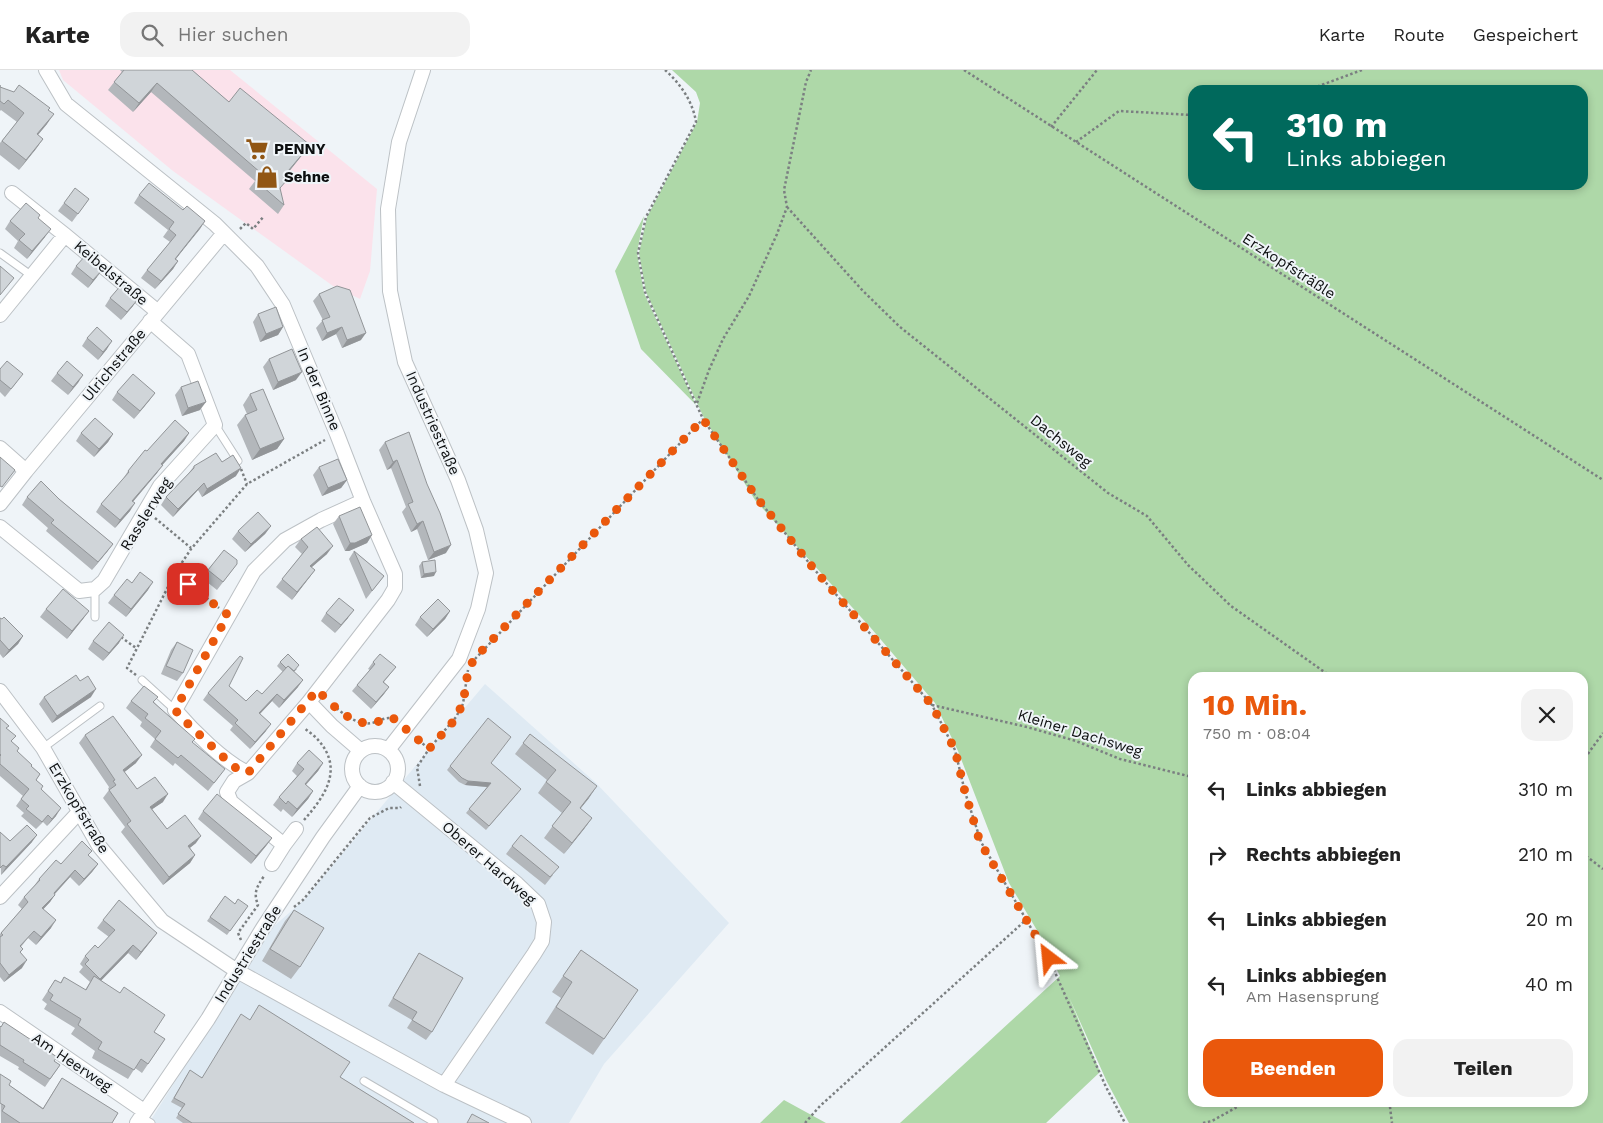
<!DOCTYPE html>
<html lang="de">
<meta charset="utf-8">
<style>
:root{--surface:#fff;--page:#f2f2f2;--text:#222;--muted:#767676;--line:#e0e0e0;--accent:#ea580c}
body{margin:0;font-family:"Work Sans",sans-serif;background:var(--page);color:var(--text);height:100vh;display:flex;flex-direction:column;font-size:19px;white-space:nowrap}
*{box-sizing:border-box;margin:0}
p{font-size:16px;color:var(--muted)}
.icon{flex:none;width:28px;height:28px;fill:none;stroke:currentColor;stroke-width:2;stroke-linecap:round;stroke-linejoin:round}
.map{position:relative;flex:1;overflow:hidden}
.drawer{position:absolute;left:1188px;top:602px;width:400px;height:435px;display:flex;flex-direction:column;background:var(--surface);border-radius:15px;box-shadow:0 2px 8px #0003}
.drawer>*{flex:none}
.top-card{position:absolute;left:1188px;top:15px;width:400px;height:105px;border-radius:15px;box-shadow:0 2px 8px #0003;background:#00695c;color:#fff;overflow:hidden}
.pin{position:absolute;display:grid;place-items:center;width:42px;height:42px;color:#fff;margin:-21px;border-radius:10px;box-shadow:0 2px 8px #0006}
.me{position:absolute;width:55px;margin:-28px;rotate:331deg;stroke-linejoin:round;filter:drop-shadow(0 0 4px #0008)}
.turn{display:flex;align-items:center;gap:18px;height:105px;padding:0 15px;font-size:22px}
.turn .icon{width:65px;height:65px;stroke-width:2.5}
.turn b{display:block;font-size:35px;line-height:42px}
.round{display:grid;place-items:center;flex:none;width:52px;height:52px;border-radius:15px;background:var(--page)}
.headline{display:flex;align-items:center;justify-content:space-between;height:85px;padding:0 15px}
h1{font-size:30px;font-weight:700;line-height:38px;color:var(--accent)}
.button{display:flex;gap:10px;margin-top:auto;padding:10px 15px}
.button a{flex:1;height:58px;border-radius:15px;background:var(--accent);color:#fff;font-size:20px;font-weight:700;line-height:58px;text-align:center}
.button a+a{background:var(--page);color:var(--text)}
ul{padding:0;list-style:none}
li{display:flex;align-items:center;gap:15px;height:65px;padding:0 15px}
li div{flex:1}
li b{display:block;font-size:19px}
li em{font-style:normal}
header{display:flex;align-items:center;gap:30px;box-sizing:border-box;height:70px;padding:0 25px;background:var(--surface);border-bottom:1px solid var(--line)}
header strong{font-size:24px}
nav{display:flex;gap:28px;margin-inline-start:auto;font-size:18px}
.search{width:350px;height:45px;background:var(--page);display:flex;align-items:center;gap:12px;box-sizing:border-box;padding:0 18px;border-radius:15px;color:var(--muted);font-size:19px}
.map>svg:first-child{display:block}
.commercial{fill:#fbe2eb}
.built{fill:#dfeaf3}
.green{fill:#aed8a8;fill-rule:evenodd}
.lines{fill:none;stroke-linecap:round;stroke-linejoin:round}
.service-casing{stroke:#bcc1c5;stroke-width:9}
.minor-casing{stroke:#bcc1c5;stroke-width:16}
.path{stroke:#7b7f81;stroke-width:2.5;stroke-dasharray:2.5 2.5;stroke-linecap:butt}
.service{stroke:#fff;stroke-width:7}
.minor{stroke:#fff;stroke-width:14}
.wall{fill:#b3b7bb}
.shaded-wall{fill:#929598}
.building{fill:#d0d5d9;stroke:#929598}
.route{stroke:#ea580c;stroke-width:9;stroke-dasharray:0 16.2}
.labels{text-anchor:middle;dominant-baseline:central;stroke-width:4;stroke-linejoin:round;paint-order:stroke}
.poi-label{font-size:15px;font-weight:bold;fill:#0c0e0f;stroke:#eff4f8;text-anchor:start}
.street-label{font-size:15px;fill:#0c0e0f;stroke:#eff4f8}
</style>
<header>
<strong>Karte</strong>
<div class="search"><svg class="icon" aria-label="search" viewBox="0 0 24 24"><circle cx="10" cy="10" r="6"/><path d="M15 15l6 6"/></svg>Hier suchen</div>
<nav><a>Karte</a><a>Route</a><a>Gespeichert</a></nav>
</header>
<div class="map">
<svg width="1603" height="1053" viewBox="0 0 1603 1053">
<rect width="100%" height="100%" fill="#eff4f8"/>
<path class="commercial" d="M59,0H230L377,119L370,201L360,229L333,216L173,101L63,10Z"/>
<path class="built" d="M485,614L596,713L729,853L604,994L569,1053H149L249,894L266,863L304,830L401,713Z"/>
<path class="green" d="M672,0H1603V1053H1129L1107,1012L1069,927L1100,1002L1046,1053H900L1060,906L1038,862L1009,813L958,681L935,633L870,557L755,430L704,348L646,222L639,183L647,147L697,52L700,33L696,22ZM1192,20H1582V115H1192ZM1192,608H1582V1032H1192Z
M644,146L637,183L644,223L696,335L641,279L615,201Z
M784,1030L826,1053H760Z"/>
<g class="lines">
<defs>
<path id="service" d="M0,183L32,206
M215,355L238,391
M95,519V547
M142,610L175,640
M43,678L100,636
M364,1011L434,1052V1053
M141,1047L151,1053"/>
<path id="minor" d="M46,0L66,34L215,154L257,196L283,235L337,364L363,431L395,504V518L388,530L309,632L332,656L361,681
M12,123L65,165L158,242
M0,245L65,165
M0,378L26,401L224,163
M0,434L26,401
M0,457L79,521L95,519L104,511L160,416L215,355L188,284L150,251
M0,621L43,678L99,776L162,851L237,901L444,1015L524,1053
M352 699a23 23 0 1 1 46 0a23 23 0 1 1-46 0Z
M388,680L459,589L478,539L486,503L476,460L458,410L405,292L390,221L388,139L399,72L423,0
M248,703C224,692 192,660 175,640L254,501L285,470L321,450L363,431
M393,712L517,814L538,834L544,852L542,871L534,884L444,1015
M284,775L296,759
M272,794L284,775L231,732L227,722L234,711L248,703L309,632
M0,827L79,742
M0,942L144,1041
M137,1053L208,949L263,858L323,767L360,716"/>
</defs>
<use href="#service" class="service-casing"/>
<use href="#minor" class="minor-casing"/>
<path class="path" d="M665,0C680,13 693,32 696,52L646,147L638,183L645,222L703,349L757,428L814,499L932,635L955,680L965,722L981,772L1049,889L1106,1017L1125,1053
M964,0L1603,410
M1308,20L1362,0
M1051,57L1097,0
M1076,72L1119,41L1192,45
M787,137L863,221L900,257L1108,423L1147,446L1188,495L1231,536L1333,608
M240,159L246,153L253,159L264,146
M697,333L709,300L723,269L749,226L777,164L787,137L784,120L806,12L811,0
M241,399L247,414
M155,448L191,478
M175,503L219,538
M121,567L136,578
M475,589L703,349
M136,605L127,598L175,503L191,479L247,414L325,370
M333,635C343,644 358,656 372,653C381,651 387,645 395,650
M932,635L1027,657L1076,671L1120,689L1192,707
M415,667L429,679
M1582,692L1603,663
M420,716L417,697L429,679L456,647L463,634L468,600
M304,750C324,727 344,700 319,671C315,666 309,662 304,658
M1582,783L1603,799
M294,837L303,830L370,748L389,738H400L401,737
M241,870L238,863L258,835C253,822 257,817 264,806
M1388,1032L1390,1037L1392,1053
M805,1053L820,1036L1027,849
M1203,1053L1212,1051L1246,1032"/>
<use href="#service" class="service"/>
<use href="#minor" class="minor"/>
</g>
<path class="wall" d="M120,0H192L229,32L303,84L284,108L280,119L284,135L278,144L249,119L255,111L151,22L133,42L108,20L122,2Z
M0,15V17L48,40L47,54L38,65L43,69L19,100L0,85V73L17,52L1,40L0,41Z
M139,125L183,140L205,151L176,189L178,191L173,199L155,219L141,208L147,200L170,172L163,167L168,160L134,133Z
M89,129L72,152L58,141L64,133Z
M38,148L45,167L27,189L14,178L18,171L5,159L10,151Z
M76,196L97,207L88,218L71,204Z
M319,224L361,270L342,278L336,264L322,271L316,258L323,250L313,231Z
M110,228L133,236L121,250L105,236Z
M258,244L283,257L278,265L260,272L253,252Z
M87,268L107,279L98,290L82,276Z
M269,289L296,310L273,320L263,297Z
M0,299L17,312L5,327L0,322Z
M57,303L83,305L68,325L51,311Z
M181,317L200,340L182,346L175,325Z
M117,322L155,323L134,349L112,330Z
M250,324L284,369L277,379L252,390L237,355L245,345L247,344L243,335Z
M409,362L446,483L428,490L417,459L411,462L402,442L406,437L391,398L387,400L379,380L385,372Z
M81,363L113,364L108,372L94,387L76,371Z
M189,363L184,371L162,395L157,403L133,431L130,441L115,458L96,442L101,434L123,409L128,401L147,381Z
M222,392L236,406L202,427L198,420L173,447L161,435L166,427L188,404L194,396Z
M319,397L347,410L341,418L322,426L313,405Z
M27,427L59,429L113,474L92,500L46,461L48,458L22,435Z
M339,446L372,465L367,473L349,481H345L333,454Z
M271,456L265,464L245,482L232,469L238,461Z
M301,469L327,484L311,497L315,500L292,530L276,517L302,484L295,477Z
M354,481L384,506L366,529L349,489Z
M422,492L434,506L421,508L419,496Z
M237,494L217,520L202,508L208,500Z
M148,520L126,547L108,533L114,525Z
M46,539L89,541L83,549L67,569L40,547Z
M450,541L445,549L427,567L415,555L420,547Z
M326,543L348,548L335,563L321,551Z
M0,548L23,566L18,574L3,588L0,584Z
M93,571L119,573L103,591L88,579Z
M177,572L183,603L177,611L161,604L171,580Z
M280,592L297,599L294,602L298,617L279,638L272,631L260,644L266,661L250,679L230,660L233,656L203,630L208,623L229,616L246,631L262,624L283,602L277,596Z
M373,592L396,597L384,612L389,617L384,624L371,639L352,621L357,615L370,600L368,599Z
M80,611L91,627L52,653L39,634L44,627Z
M131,631L154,632L192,672L219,707L208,721L175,693L173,696L150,677L155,669L140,656L142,652L126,638Z
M0,648L7,659L12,672L17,681L31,696L40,704L36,710L56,746L47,756L43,752L36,759L21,746L24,743L16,736L23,726L0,706Z
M530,664L589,728L580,739L592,748L584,759L564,784L544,768L562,743L538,723L547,710L515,684Z
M85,665L136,693L124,702L137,719L163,732L152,739L167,759L196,773L190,778L195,785L190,793L163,815L121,762L125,757L103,728L109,720L108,719L109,717L79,673Z
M297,693H323L318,701L306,715L313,721L308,729L292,747L283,739L281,742L273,735L279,727L297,706L292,701Z
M491,693L518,723L486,760L466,743L487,717L465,715L459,712L447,700L450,696Z
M203,741L272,768L266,776L251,794L198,749Z
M0,762L10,771L32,772L1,805Z
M512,776L553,805L545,815L506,784Z
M89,786L98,794L92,802L79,816L70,807L55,824L50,832L43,839L51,858L36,875L28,868L21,877L23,879L20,883L22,898L4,912L0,907V864L22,839L18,835L24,827L34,816L39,809L61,794Z
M225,826L235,834L248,836L227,865L207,851Z
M294,840L300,897L291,909L262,891L285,851Z
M103,850L157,863L136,890L128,883L101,910L154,962L165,969L142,1003L135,998L128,1009L92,988L95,981L71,964L75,958L44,939L47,934L42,930L55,910L60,913L64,907L85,920L90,912L79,902L83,897L80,894L85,886L98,878L109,867L97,858Z
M581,880L638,920L593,985L545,953L561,928L552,922Z
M419,883L432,962L426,970L407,958L412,950L388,936L414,891Z
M0,956L60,995L45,1017L18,999L19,997L0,986Z
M0,1004L9,1015L43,1038L62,1008L112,1053H1Z
M187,1005L202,1007H340L414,1053H183L176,1048L182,1038L171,1032Z"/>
<path class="shaded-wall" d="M157,13L151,22L133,42L139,33Z
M54,44L47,54L30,74L37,64Z
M43,69L36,79L19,100L26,90Z
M310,75L303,84L277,116L283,107Z
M205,151L200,159L170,196L175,189Z
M51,159L45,167L27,189L32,181Z
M178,191L173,199L155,219L161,211Z
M103,199L97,207L88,218L93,210Z
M139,228L133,236L121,250L127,242Z
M283,257L278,265L260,272L266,264Z
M342,257L336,264L322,271L327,263Z
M366,263L361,270L342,278L347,270Z
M112,271L107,279L98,290L103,282Z
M302,302L296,310L273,320L278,312Z
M83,305L78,313L68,325L73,317Z
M155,323L149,331L134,349L140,341Z
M206,332L200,340L182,346L188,338Z
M189,363L184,371L156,402L161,394Z
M113,364L108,372L94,387L99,379Z
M284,369L277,379L252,390L260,379Z
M397,390L391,398L387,400L393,392Z
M163,395L157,403L127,439L132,431Z
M241,398L236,406L202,427L207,419Z
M347,410L341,418L322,426L328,418Z
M204,413L198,420L173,447L178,439Z
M135,433L130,441L115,458L120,450Z
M423,451L417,459L411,462L417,454Z
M271,456L265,464L245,482L251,474Z
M372,465L367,473L349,481H345L350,473Z
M113,474L107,482L92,500L98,492Z
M451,475L446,483L428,490L434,482Z
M333,476L327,484L304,504L310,496Z
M315,500L309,508L292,530L297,522Z
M436,502L434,506L421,508L424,504Z
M153,512L148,520L126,547L131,539Z
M354,540L348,548L335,563L341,555Z
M89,541L83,549L67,569L72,561Z
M450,541L445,549L427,567L433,559Z
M124,565L119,573L103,591L109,583Z
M23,566L18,574L3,588L9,580Z
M303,610L298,617L279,638L284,630Z
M389,617L384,624L371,639L376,632Z
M96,619L91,627L52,653L57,646Z
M277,624L272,631L254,650L259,643Z
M271,654L266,661L250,679L255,672Z
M142,685L136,693L117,708L123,700Z
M323,693L318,701L299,722L305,714Z
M468,711L491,713L488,717L465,715Z
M597,716L589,728L572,749L580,738Z
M313,721L308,729L292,747L297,739Z
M168,724L163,732L145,744L150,737Z
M61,738L56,746L47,756L52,749Z
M592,748L584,759L564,784L572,773Z
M37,765L32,772L1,805L6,797Z
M201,766L196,773L183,783L188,776Z
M272,768L266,776L251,794L256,786Z
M195,785L190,793L163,815L169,807Z
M98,794L92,802L79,816L84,809Z
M75,800L70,807L49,830L54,823Z
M55,825L50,832L37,846L42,838Z
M56,850L51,858L36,875L41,867Z
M157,863L151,871L136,890L141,882Z
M133,875L128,883L95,917L100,909Z
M27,890L22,898L4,912L9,905Z"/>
<path class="building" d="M124,0H192L229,32L240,18L310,75L283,107L287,110L280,118L284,135L255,110L261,103L157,13L139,33L114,12Z
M0,15V17L14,22L19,15L50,38L48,40L54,44L37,64L43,69L26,90L2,71L24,43L8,30L4,34L0,31Z
M149,113L183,140L187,136L205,151L175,189L178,191L161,211L147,200L176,165L169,159L174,152L139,125Z
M75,118L89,129L78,144L64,133Z
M26,133L40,145L38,148L51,159L32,181L19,170L25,164L10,151Z
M86,185L103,199L93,210L76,196Z
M0,196L14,208L0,225Z
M122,214L139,228L127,242L110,228Z
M337,216L350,220L366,263L347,270L342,257L327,263L322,250L330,247L319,224Z
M276,237L283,257L266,264L258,244Z
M97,257L112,271L103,282L87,268Z
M292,279L302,302L278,312L269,289Z
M7,291L23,304L11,319L0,310V299Z
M67,291L83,305L73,317L57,303Z
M133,304L155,323L140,341L117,322Z
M198,311L206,332L188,338L181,317Z
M263,319L284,369L260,379L245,345L257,340L250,324Z
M95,348L113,364L99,379L81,363Z
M175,350L189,363L161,394L163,395L132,431L135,433L120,450L101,434L129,402L128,401L145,380L147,381Z
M409,362L427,414L440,443L451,475L434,482L423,451L417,454L408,434L413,432L397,390L393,392L385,372Z
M216,383L222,392L233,385L241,398L207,419L204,413L178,439L166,427L194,398V396Z
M0,387L15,400L2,417L0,416Z
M338,389L347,410L328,418L319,397Z
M41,411L59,429L113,474L98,492L51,453L54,450L27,427Z
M360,437L372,465L355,473H350L339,446Z
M258,442L271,456L251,474L238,461Z
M317,457L333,476L310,496L315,500L297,522L282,509L308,477L301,469Z
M224,480L237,490V494L223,512L208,500Z
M354,481L384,506L372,521Z
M435,490L436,502L424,504L422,492Z
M140,502L153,512L131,539L114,525L127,509L132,513Z
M63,519L89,541L72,561L46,539Z
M339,528L354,540L341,555L326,543Z
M438,529L450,541L433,559L420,547Z
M4,547L23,566L9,580L0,570V548L2,549Z
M109,552L124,565L109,583L93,571Z
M177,572L193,580L183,603L166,596Z
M288,584L299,595L294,601L288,596L286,598L280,592Z
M380,584L396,597L383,612L389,617L376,632L357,615L375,594L373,592Z
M240,586L243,588L229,616L246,631L257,620L262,624L288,596L303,610L284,630L277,624L259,643L271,654L255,672L235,653L238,650L208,623Z
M76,605L80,611L88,606L96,619L57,646L44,627Z
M144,616L158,627L153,632L195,669L192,672L225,699L214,713L181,685L178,688L155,669L161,661L145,648L148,644L131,631Z
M113,646L142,685L123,700L137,719L155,707L168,724L150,737L167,759L185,745L201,766L188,776L195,785L169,807L127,754L131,751L109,720L116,715L113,711L115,710L85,665Z
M0,648L9,656L6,658L16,666L11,671L19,678L17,681L32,695L31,696L40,704L36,710L43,716L41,719L61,738L52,749L48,745L42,752L26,739L29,736L21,729L29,719L0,694V686L1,685L0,684Z
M488,648L511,667L491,693L521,719L489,756L469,739L491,713L468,711L462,708L450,696Z
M530,664L597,716L580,738L592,748L572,773L552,756L571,732L546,712L556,700L523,673Z
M309,680L323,693L305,714L313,721L297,739L288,731L286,734L279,727L304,699L297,693Z
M217,724L272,768L256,786L203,741Z
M27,755L37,765L6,797L3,795L0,798V762L10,771Z
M521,765L559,797L550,807L512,776Z
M82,771L92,781L88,785L98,794L84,809L75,800L54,823L55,825L42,838L56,850L41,867L34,861L20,876L23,879L20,882L27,890L9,905L0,893V867L3,865L1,863L28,832L24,827L40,810L39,809L56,790L61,794Z
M225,826L235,834L238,829L248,836L230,861L210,847Z
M119,830L157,863L141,882L133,875L100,909L85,894L89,890L85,886L95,875L98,878L115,860L103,850Z
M294,840L324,858L300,897L270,879Z
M581,880L638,920L604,969L556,937L572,912L563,906Z
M419,883L463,908L432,962L412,950L417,942L393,928Z
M94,906L120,923L124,917L165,945L154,962L165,969L148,994L141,989L134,1000L98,979L102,972L78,955L81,949L50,930L53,925L48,921L55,910L61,913L64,907L86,920Z
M259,935L350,992L340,1007L414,1053H192L178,1044L185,1034L174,1028L190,1000L202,1008L241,944L250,950Z
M4,952L57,987L54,991L60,995L50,1009L23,992L24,990L0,975V956L1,957Z
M0,1004L11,1011L9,1015L43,1039L62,1008L118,1043L112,1053H20L2,1041L5,1036L0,1033Z
M472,1044L489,1053H467Z"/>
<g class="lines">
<path class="route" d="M188,514L228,545L175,640L186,652L234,697L248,703L317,620C332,634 349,654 370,653C378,653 384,648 393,648L429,679L452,653L463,634L468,601L474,589L703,349L757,428L814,499L932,635L955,680L965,722L980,772L1049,888"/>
</g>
<defs>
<symbol id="supermarket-bare" viewBox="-9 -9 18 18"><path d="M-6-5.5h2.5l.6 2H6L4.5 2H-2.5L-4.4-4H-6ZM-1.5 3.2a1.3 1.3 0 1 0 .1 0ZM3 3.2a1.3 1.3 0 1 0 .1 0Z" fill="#915614" stroke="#eff4f8" stroke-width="2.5" paint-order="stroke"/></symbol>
<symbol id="shop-bare" viewBox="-9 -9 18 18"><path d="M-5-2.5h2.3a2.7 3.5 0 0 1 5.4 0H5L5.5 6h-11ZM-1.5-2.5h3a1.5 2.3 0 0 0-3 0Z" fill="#915614" stroke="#eff4f8" stroke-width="2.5" paint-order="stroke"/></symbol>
</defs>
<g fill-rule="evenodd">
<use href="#supermarket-bare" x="241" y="63" width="32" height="32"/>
<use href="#shop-bare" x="251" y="91" width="32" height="32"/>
</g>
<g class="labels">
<g class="poi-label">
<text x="274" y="79">PENNY</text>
<text x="284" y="107">Sehne</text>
</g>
<g class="street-label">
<text transform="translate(1289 196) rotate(33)">Erzkopfsträßle</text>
<text transform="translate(111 203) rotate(40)">Keibelstraße</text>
<text transform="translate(114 295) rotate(-50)">Ulrichstraße</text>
<text transform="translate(319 319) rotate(67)">In der Binne</text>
<text transform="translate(433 353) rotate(66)">Industriestraße</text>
<text transform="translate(1061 371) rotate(39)">Dachsweg</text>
<text transform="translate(146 444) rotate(-58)">Rasslerweg</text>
<text transform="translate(1080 663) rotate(17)">Kleiner Dachsweg</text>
<text transform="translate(79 738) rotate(59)">Erzkopfstraße</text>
<text transform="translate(489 793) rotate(41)">Oberer Hardweg</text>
<text transform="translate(248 884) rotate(-58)">Industriestraße</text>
<text transform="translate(72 992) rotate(34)">Am Heerweg</text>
</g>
</g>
</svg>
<div class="pin" style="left:188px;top:514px;background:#d93025"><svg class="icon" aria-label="arrive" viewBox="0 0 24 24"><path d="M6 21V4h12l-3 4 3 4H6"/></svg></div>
<svg class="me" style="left:1049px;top:888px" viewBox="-20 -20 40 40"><path d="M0-17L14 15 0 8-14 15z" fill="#ea580c" stroke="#fff" stroke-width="4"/></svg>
<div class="top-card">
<div class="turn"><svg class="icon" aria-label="left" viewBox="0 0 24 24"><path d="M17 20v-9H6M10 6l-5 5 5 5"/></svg><div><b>310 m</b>Links abbiegen</div></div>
</div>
<section class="drawer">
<div class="headline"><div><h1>10 Min.</h1><p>750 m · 08:04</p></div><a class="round"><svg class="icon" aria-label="close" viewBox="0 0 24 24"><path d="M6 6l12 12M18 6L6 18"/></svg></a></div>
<ul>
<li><svg class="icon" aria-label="left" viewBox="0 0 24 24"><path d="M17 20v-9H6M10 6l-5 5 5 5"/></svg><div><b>Links abbiegen</b></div><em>310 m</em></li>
<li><svg class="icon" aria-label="right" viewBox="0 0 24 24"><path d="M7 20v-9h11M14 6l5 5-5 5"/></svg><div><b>Rechts abbiegen</b></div><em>210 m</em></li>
<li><svg class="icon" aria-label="left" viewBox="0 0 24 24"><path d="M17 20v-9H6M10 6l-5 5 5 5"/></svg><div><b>Links abbiegen</b></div><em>20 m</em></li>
<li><svg class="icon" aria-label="left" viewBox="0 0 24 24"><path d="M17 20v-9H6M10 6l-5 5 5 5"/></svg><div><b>Links abbiegen</b><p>Am Hasensprung</p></div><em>40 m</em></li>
</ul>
<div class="button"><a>Beenden</a><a>Teilen</a></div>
</section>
</div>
